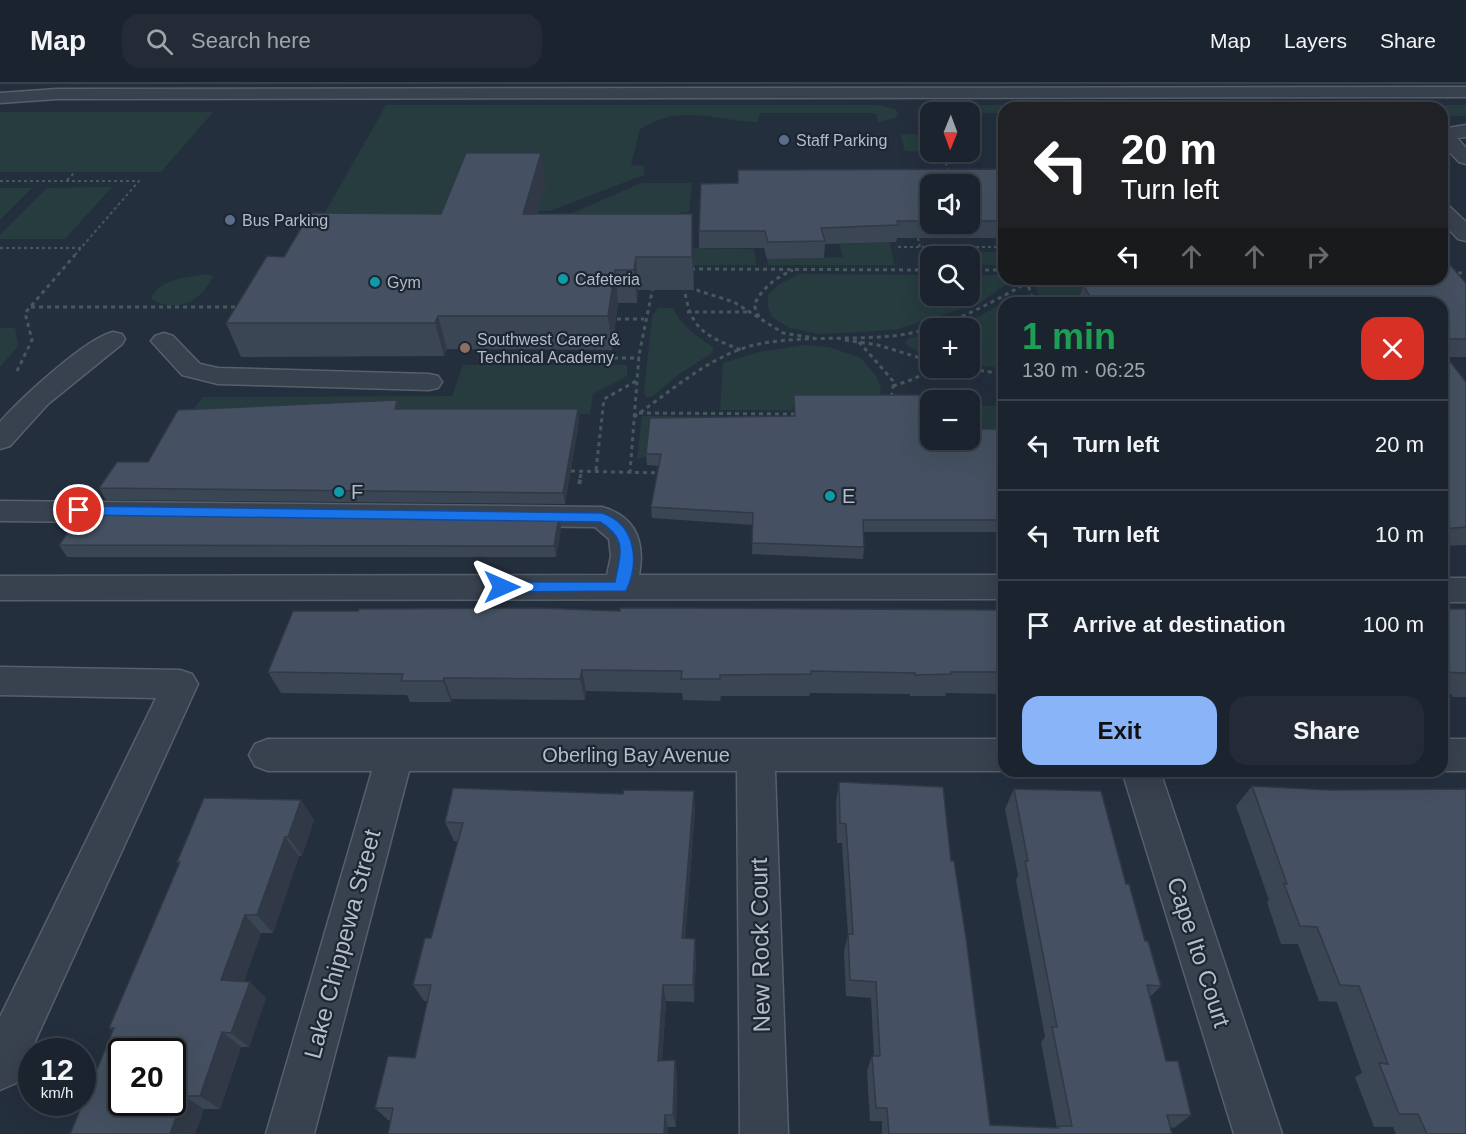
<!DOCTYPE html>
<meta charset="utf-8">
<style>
:root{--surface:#1b232e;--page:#242b36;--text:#f1f3f6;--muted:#a0a4aa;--line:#39404a;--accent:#8ab4f8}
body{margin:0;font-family:Arial,sans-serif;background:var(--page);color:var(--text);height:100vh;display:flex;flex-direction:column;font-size:22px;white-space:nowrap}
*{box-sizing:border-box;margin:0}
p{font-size:20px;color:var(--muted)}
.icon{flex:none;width:33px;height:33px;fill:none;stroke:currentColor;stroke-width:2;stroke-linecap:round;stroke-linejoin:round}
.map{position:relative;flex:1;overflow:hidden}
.side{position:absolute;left:998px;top:213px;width:450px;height:480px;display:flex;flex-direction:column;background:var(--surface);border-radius:18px;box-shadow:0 6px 24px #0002,0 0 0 2px var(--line)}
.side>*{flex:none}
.hud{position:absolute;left:998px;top:18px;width:450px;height:183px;border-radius:18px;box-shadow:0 6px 24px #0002,0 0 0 2px var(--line);background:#202124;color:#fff;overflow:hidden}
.needle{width:39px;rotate:181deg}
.buttons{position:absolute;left:920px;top:18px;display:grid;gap:12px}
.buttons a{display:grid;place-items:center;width:60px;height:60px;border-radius:12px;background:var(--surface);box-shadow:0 6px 24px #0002,0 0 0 2px var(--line);font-size:30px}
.speed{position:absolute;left:18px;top:954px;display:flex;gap:12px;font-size:30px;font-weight:700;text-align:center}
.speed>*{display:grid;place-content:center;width:78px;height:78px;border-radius:50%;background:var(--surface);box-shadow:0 6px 24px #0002,0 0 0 2px var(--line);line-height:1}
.speed small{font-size:15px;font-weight:400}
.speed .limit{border:3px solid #111;border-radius:9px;background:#fff;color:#111}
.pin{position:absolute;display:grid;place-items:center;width:51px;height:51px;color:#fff;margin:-26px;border:3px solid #fff;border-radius:50%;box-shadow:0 2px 6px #0007}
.me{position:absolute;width:66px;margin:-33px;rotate:90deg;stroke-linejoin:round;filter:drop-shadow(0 0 4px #0008)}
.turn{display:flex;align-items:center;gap:21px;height:126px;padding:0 24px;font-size:27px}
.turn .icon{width:78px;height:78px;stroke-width:2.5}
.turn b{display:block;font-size:42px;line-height:51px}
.lanes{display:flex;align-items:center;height:57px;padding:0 24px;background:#0003;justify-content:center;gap:30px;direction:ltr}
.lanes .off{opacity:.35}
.round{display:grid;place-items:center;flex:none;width:63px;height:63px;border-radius:18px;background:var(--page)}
.head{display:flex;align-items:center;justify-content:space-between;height:102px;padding:0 24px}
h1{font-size:36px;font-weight:700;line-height:45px;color:#1e9e55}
.button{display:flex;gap:12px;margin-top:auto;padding:12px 24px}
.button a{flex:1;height:69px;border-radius:18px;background:var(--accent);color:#111;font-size:24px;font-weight:700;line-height:69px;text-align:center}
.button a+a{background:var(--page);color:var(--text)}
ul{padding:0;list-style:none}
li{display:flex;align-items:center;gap:18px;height:90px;padding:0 24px;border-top:2px solid var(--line)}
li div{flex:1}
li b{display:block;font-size:22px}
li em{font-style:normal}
header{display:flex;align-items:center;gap:36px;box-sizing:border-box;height:84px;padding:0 30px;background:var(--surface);border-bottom:2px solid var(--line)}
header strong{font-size:28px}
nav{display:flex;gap:33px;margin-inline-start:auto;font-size:21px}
.search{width:420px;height:54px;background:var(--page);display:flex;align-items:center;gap:15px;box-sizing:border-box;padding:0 21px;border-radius:18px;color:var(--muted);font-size:22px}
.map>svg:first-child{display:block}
.green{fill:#263c3f}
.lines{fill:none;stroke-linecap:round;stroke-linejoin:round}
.minor-casing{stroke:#565f6c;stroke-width:3}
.path-far2{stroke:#44595c;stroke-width:2;stroke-dasharray:3 3;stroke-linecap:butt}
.path-far1{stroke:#44595c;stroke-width:3;stroke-dasharray:4 4;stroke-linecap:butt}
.path{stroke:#44595c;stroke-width:4;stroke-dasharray:4.5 4.5;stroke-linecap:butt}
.minor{fill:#38414e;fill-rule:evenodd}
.wall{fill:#3b4654;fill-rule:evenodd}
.shaded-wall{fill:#303945}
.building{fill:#455162;stroke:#303945;stroke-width:1.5;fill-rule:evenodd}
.route{fill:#1a73e8;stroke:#114b97;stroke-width:1.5}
.service-dot{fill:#5c6f8a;stroke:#1d2633;stroke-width:2}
.culture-dot{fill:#0f9aa8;stroke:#1d2633;stroke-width:2}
.education-dot{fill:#8d6e63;stroke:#1d2633;stroke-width:2}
.labels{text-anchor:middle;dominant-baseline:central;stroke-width:4.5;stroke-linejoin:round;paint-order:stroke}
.far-poi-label{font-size:16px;fill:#b4bcc9;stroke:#1d2633;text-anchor:start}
.poi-label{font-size:20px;fill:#b4bcc9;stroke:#1d2633;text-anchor:start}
.street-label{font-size:20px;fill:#b4bcc9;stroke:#1d2633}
.near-street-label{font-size:24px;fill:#b4bcc9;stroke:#1d2633}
</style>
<header>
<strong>Map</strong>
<div class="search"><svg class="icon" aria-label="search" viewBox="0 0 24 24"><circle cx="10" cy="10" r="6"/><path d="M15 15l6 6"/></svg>Search here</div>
<nav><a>Map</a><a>Layers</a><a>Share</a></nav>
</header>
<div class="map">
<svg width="1466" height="1050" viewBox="0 0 1466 1050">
<rect width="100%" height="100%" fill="#242f3e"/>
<path class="green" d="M386,21H878L895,25L898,30L895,34L878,38L876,29H760L758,38C713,37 683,19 640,45L631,81L644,82V91L550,127L322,134Z
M946,21H1297L1309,24H1004L1003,29H973L974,39L969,38V28H947Z
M1366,21H1466V32H1442V24H1365Z
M0,28H213L161,88H0Z
M900,50L927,51L930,68H932L905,67Z
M641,99H692L689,128H681L680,133H563Z
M112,103L65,155H0V151L47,104Z
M0,104H32L0,136Z
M890,158L894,181H768L767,175L843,173L839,160Z
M693,164L754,165L756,181H694Z
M940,168H1003V181H969V172H941Z
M208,190L213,193C200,218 177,230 151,215C159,194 189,193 208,190Z
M799,190L930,191V212H969V191H1002L1007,200L980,219L898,245L862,248L819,250L790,244L772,233L768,223V211L778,201Z
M1034,198H1437L1078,219H1042Z
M1003,220V235H996L1003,256V285L969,279V244H945L971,236Z
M658,224H673C681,242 698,253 714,264L712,269L675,293L653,312L646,314L644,309L652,232Z
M0,244H15L18,262L0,283Z
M930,249V271L913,265L905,259L909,254Z
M805,261L829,263L861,274L876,292L881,304L875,322H793V326H720L723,279L759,268Z
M463,281H627V292L593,310L590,330L184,337L203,313L452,312Z
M969,322H1003V350L969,349Z
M642,332L794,334L637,375Z"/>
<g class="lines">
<defs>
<path id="minor" d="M1466,3V13L57,15L0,19V9L57,5Z
M1466,41V53L1457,54L1466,64V80L1459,78L1442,60V45Z
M1442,120L1449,122L1466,138V157L1458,155L1442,138Z
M113,248L122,250L125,255L122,260L48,320L10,362L0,365V338C20,315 86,254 113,248Z
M164,249L173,252L200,280L218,284L429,290L438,292L442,298L438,304L429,306L218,300L182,291L151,257L155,252Z
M0,417L602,423C637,433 645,459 639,491H1004V515L0,516V492L607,491L611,472L609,455L595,443L0,437Z
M1442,494H1466V518H1442Z
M0,583L180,586L192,590L198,600L16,999L0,1006V933L156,614L0,611Z
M268,655H1004V687H775L788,1050H740L737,687H409L314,1050H266L372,687H268L255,682L249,671L255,660Z
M1442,655H1466V687H1442Z
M1122,687H1160L1282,1050H1234Z"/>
</defs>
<use href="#minor" class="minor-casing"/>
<path class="path-far2" d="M940,68L950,88
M67,96L75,88
M0,97H139L74,172
M918,154L920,163
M898,163H1004
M0,164H81"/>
<path class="path-far1" d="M691,185L930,186
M969,186H1004
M1442,189H1466
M1026,195L1034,219
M690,201L699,207L734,218L783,249L814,254
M684,202C690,245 703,251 741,266
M31,223H240
M687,228H750
M759,233L754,221C763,203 775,194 793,186
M617,235H644
M845,256L878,261L930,277
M859,258L894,298L891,314
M574,274H640
M964,284L1004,290
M17,287L32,256L25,229L75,171
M893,302L914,295L932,284
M639,329L794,330
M634,333C674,305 715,267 764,259C806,252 850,256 892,252C941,247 985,222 1027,199
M596,386L604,315L638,296
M571,387L661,389
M630,389L639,271L653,203
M580,394L582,386"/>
<path class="path" d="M579,400L581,393"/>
<use href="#minor" class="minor"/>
</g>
<path class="wall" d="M1004,85V154H897L896,158L825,160L824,174L767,175L764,164H699V147L738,99ZM930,100H969V140H930Z
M546,100L537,130L693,163L694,206H638L637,219H618L612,266L447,265L444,272L241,273L226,239L284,173Z
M1107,195H1442L1466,199V273H1446L1466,298V461L1442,462V219H1078L1083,201L1109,200Z
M794,311L930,356L1004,345V448H863L864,463L863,475L752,470L753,441L652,434L651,423L659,382L647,381L646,370L794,332Z
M397,316L400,325L579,337L565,420L106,416L99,404L148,378Z
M559,433L561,445L556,473H67L59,461Z
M1442,525H1466V613H1453L1451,610H1442Z
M1004,526V610L946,609L945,612H910V610L810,609L809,612H721L720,617L683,616L682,609L586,607L585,616L452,615L451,618H410L407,611L281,609L268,588L620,527Z
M839,698L951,777L990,1041L1057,1044L1041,958L1045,953L1016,796L1018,791L1005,725L1014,705L1126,800L1161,902L1150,913L1166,977L1191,1031L1174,1044L1170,1043L1172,1050H882V1037H870L867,987L872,972H874L871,914L846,912L844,867L848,851L842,759H837L836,718Z
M1252,702L1466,1050H1396L1393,1043H1374L1355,993L1362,989L1337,918L1319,917L1298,860H1281L1267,818L1269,816L1236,722Z
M301,716L314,736L302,772H299L273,849H261L244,897L266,914L249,963H241L220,1025H204L195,1050H70L113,947L109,944L179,780L177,778Z
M695,727L685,854L696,872L694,918L666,917L662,977L675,976L677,991L676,1043H668V1050H388L391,1037L388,1036L375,1024L415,974L428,917H424L413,901L431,854L458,758L454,757L445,738Z"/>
<path class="shaded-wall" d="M541,69L546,100L528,162L523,130Z
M692,130L693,163L694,206L692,173Z
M636,173L638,206L637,219L634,186Z
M615,186L618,219L612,266L608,232Z
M438,232L447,265L444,272L435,239Z
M397,316L401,328L395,325Z
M578,325L579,337L565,420L563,409Z
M559,433L561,445L556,473L554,462Z
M582,586L586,607L585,616L580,595Z
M444,594L452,615L451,618L443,597Z
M694,707L695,727L684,871L682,854Z
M301,716L314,736L302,772L288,753Z
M285,753L299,772L273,849L257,831Z
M245,831L261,849L239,912L221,896Z
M695,855L696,872L694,918L693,901Z
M250,898L266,914L249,963L231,949Z
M663,901L666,917L661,991L658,977Z
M222,948L241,963L220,1025L200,1012Z
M675,976L677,991L676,1043L673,1031Z
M184,1012L204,1025L195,1050H170Z
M665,1031L668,1043V1050H664Z"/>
<path class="building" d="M466,69H541L523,130H692V173H636L634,186H615L608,232H438L435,239H226L267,172L284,173L310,129L441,130Z
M1004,85V137H969V100H930V137H897L898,141L821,144L825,157L768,158L765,147H699L701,100L738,99V86Z
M1442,172L1466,199V255H1442V219H1094L1083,201L1124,200L1121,195H1442Z
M1442,267L1466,298V443L1442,445Z
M794,311H937L938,316H930V356H969V345H1004V436H863L864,463L752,459L753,429L651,423L661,370H646L650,334L795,332Z
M397,316L395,325H578L563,409L99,404L117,378H148L178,326Z
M82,429L559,433L554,462L59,461Z
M537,524L620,527V524H676L1004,526V588H951V590L915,591V589L811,587V590L720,591V595H681L682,587L582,586L580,595L444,594L443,597H401L403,590L268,588L293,527H358L359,525Z
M1442,525H1466V589L1442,588Z
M839,698L943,703L951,777H954L966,854L990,1041L1059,1044V1042H1072L1052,943H1057L1025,777H1028L1014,705L1101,707L1126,800H1129L1145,857H1148L1161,902L1147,901L1166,977H1178L1191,1031H1167L1172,1050H889L887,1024H876L872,972H880L876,898L850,896L848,850H853L846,740L840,739Z
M1252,702L1330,706L1466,705V1050H1427L1418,1030H1399L1379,979L1388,980L1359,902L1340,901L1317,843L1300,842L1284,800H1287Z
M453,704L623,710L624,706L694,707L682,854L695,855L693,901H663L658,977L675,976L673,1031H665L664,1050H388L393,1024H375L388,972L415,974L431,901H413L425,854H431L463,739L445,738Z
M204,714L301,716L288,753H285L257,831H245L221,896L250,898L231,949L222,948L200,1012H184L170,1050H70L114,944H109L180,778H177ZM122,968H172V1018H122Z"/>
<path class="route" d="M79,422L602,429C636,440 640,478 626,507L502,508L495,503L502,498H615C620,470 628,455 600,438L79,431L73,426Z"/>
<g class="service-dot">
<circle cx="784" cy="56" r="6"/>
<circle cx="230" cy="136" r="6"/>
</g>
<g class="culture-dot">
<circle cx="563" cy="195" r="6"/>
<circle cx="375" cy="198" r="6"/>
<circle cx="339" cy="408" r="6"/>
<circle cx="830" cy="412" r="6"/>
</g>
<circle class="education-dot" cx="465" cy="264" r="6"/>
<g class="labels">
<g class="far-poi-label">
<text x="796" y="56">Staff Parking</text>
<text x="242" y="136">Bus Parking</text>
<text x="575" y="195">Cafeteria</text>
<text x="387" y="198">Gym</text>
<text x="477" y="255">Southwest Career &amp;<tspan x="477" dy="18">Technical Academy</tspan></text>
</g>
<g class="poi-label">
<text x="351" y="408">F</text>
<text x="842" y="412">E</text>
</g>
<g class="street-label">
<text x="636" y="671">Oberling Bay Avenue</text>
</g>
<g class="near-street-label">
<text transform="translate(342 860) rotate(-75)">Lake Chippewa Street</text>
<text transform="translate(760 861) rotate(-91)">New Rock Court</text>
<text transform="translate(1199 868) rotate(72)">Cape Ito Court</text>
</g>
</g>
</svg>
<div class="buttons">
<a><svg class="needle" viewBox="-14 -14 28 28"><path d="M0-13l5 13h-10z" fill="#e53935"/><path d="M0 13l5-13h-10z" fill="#a0a4aa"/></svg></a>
<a><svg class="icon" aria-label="sound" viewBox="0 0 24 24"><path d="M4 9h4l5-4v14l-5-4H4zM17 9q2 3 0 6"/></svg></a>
<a><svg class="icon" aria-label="search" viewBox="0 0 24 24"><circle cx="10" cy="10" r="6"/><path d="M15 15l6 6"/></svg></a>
<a>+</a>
<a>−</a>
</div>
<div class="speed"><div>12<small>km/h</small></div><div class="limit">20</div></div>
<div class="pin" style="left:79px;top:426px;background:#d93025"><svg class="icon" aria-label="arrive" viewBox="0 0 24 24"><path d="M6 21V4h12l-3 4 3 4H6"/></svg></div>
<svg class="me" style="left:502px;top:503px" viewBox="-20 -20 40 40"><path d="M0-17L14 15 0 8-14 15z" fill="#1a73e8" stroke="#fff" stroke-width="4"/></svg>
<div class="hud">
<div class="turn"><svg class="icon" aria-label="left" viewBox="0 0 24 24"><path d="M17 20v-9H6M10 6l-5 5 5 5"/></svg><div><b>20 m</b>Turn left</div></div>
<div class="lanes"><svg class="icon" aria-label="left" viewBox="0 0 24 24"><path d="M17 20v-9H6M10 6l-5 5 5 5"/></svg><svg class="icon off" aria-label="ahead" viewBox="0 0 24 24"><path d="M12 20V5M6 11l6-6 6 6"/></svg><svg class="icon off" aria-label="ahead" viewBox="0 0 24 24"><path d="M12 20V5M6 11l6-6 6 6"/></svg><svg class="icon off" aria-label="right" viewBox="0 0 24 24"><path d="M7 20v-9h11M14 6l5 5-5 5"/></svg></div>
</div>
<section class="side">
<div class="head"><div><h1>1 min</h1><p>130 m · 06:25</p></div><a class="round" style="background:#d93025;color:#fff"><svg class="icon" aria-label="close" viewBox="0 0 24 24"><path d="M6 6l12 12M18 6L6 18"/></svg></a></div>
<ul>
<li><svg class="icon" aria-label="left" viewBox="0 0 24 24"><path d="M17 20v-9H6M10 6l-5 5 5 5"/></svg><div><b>Turn left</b></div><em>20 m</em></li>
<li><svg class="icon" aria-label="left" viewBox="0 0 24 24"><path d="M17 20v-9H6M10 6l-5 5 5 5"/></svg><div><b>Turn left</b></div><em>10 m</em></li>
<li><svg class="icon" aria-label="arrive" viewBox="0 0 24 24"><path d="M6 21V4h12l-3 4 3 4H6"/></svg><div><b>Arrive at destination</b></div><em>100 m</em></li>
</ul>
<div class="button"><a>Exit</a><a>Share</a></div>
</section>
</div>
